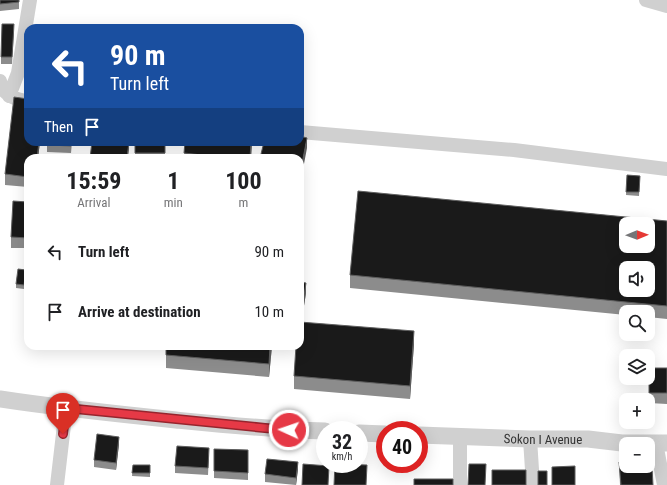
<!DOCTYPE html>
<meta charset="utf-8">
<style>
:root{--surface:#fff;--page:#f2f2f2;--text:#202124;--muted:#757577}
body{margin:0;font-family:"Roboto Condensed",sans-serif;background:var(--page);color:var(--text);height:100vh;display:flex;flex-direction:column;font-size:15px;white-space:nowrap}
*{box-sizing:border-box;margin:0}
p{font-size:13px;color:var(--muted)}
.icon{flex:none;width:22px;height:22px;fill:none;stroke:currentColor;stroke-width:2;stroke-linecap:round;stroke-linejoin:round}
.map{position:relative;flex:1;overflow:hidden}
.details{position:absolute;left:24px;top:154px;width:280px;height:196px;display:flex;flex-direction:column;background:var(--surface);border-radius:12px;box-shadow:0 4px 16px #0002}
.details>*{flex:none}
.guide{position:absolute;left:24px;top:24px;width:280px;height:122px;border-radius:12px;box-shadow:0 4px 16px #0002;background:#1a4fa0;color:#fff;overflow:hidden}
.needle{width:26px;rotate:89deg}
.fabs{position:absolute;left:619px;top:217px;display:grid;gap:8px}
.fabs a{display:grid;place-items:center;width:36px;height:36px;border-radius:8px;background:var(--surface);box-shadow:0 4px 16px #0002;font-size:20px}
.speed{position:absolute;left:316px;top:421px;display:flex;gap:8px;font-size:20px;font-weight:700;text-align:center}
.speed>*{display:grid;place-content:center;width:52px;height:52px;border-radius:50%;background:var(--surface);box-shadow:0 4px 16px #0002;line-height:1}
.speed small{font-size:10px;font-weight:400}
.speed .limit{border:6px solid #d22;background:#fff;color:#111}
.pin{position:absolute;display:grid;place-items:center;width:34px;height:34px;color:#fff;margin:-41px -17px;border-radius:50% 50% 50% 0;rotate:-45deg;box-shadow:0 0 4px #0007}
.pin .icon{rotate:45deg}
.me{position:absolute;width:44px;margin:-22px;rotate:273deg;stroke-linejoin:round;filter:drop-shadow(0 0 3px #0008)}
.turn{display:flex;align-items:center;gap:14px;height:84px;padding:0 20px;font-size:18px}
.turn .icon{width:52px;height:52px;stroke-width:2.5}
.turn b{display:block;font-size:28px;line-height:34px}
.then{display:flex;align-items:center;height:38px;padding:0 20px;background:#0003;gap:8px;font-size:15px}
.eta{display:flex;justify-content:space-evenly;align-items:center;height:68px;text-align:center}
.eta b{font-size:24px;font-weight:700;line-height:28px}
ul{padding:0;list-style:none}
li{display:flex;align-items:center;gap:12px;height:60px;padding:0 20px}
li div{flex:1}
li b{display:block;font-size:15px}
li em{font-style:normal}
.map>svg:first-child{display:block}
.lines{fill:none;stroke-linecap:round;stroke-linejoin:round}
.minor{stroke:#d0d0d0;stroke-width:14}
.tertiary{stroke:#d0d0d0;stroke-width:17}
.wall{fill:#8c8c8c}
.shaded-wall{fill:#5f5f5f}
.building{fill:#1a1a1a;stroke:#5f5f5f;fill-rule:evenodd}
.route-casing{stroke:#96252e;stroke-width:10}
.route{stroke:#e63946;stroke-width:7}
.labels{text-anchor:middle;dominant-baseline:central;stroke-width:4;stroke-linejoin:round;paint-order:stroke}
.street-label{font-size:13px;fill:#333;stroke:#fff}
</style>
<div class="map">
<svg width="667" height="485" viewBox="0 0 667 485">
<rect width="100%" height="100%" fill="#fff"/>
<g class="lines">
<path class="minor" d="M646,0L667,6
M0,81C3,95 15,100 28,101
M9,96L18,73L30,0
M300,132L514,150L667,169
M530,439L533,485
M656,443L664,485
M57,485L66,408
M460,485V436"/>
<g class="tertiary">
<path d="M0,399C58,408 117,414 176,420C226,425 275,430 325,431"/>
<path d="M359,433L385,434"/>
<path id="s1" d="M419,435L530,439H588L622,443H667"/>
</g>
</g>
<path class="wall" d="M0,0H19V9L0,11Z
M14,31L12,64H1V57Z
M40,142L38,158H28V187L5,185V174Z
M47,142H72L71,153L47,152Z
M135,142H165V158H135Z
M185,142H252L251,158H184Z
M627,175L640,176L639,196L626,195Z
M28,202V248H11V237Z
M667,221V319L648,317V312H626V315L350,288V275Z
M26,273L24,289L16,288V284Z
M300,282L306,293L303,312H300Z
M414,344L410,399L294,389V376Z
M166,346H272L269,377L166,368Z
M649,368H667V404L649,403Z
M119,444L116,470L94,467V460Z
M214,449L248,450V480L214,478Z
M209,455L208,475L175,473V466Z
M619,462L640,468L653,485H620Z
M133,465H150V477L132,476Z
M298,469L296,485L265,482V474Z"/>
<path class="shaded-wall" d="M307,138V148L300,185V174Z
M39,142H40L38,158H37Z
M129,142V148L128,158H127Z
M251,142H252L251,158H250Z
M306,283V293L303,312V302Z
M414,331V344L410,399V386Z
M270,346H272L269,377V364Z
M119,437V444L116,470V463Z
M298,462V469L296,485V478Z"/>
<path class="building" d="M0,0H19V2L0,4Z
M2,24H14L12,57H1Z
M14,97L28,99V142H39L37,158H28V177L5,174Z
M300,136L307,138L300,174V158H260L264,142H300Z
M47,142H72L71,146L47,145Z
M92,142H129L127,158H90Z
M135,142H165V153H135Z
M185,142H251L250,158H229L184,153Z
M158,157V158H145Z
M627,175L640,176L639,192H626Z
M358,191L667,221V306L350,275ZM626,224H648V246H626ZM626,268H648V290H626Z
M13,201L28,202V238L11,237Z
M18,269L26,270L24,285L16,284Z
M300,282L306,283L303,302L300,301Z
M300,322L414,331L410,386L294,376L296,346H300Z
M166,346H270L269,364L166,355Z
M649,368H667V393H649Z
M97,434L119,437L116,463L94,460Z
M177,446L209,448L208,468L175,466Z
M214,449L248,450V473L214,471Z
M267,459L298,462L296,478L265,474Z
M626,461V466H640V468L652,467L653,485H621L619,462Z
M303,464L329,466L328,485H302Z
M335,464L367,465L366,485H334Z
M469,464H486L485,485H468Z
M133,465H150V473H132Z
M575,466V485H552V467Z
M492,470H526V485H492Z
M538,471H547V485H538Z
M414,479H453V485H414Z"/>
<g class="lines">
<defs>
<path id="route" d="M63,434L66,408L265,428L289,430"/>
</defs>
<use href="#route" class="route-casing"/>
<use href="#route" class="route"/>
</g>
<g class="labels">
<g class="street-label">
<text stroke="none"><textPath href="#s1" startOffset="124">Sokon I Avenue</textPath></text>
</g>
</g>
</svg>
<div class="fabs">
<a><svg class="needle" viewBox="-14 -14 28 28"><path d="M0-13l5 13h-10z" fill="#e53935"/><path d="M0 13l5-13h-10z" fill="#757577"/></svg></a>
<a><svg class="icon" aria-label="sound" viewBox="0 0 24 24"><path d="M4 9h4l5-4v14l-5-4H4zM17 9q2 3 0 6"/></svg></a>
<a><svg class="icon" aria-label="search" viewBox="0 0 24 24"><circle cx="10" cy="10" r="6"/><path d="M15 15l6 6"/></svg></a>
<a><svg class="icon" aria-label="layers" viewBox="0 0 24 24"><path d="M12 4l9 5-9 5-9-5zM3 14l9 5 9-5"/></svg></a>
<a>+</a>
<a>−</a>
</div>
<div class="speed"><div>32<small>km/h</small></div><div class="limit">40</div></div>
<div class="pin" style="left:63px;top:434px;background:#d93025"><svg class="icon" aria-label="arrive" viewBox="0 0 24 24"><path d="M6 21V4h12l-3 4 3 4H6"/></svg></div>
<svg class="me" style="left:289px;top:430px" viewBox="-20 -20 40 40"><circle r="17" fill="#e63946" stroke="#fff" stroke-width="3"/><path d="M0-11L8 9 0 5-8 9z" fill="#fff"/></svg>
<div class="guide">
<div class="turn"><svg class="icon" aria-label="left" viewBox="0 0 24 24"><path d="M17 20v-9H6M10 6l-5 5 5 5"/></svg><div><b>90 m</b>Turn left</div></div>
<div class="then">Then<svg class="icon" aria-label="arrive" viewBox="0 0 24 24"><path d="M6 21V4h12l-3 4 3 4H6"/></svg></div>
</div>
<section class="details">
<div class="eta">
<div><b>15:59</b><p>Arrival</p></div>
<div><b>1</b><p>min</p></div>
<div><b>100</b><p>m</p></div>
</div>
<ul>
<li><svg class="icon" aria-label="left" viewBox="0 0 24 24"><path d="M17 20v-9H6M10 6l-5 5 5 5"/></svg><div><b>Turn left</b></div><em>90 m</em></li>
<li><svg class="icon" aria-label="arrive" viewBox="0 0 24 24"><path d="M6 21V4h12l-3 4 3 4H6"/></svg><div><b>Arrive at destination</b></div><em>10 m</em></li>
</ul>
</section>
</div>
